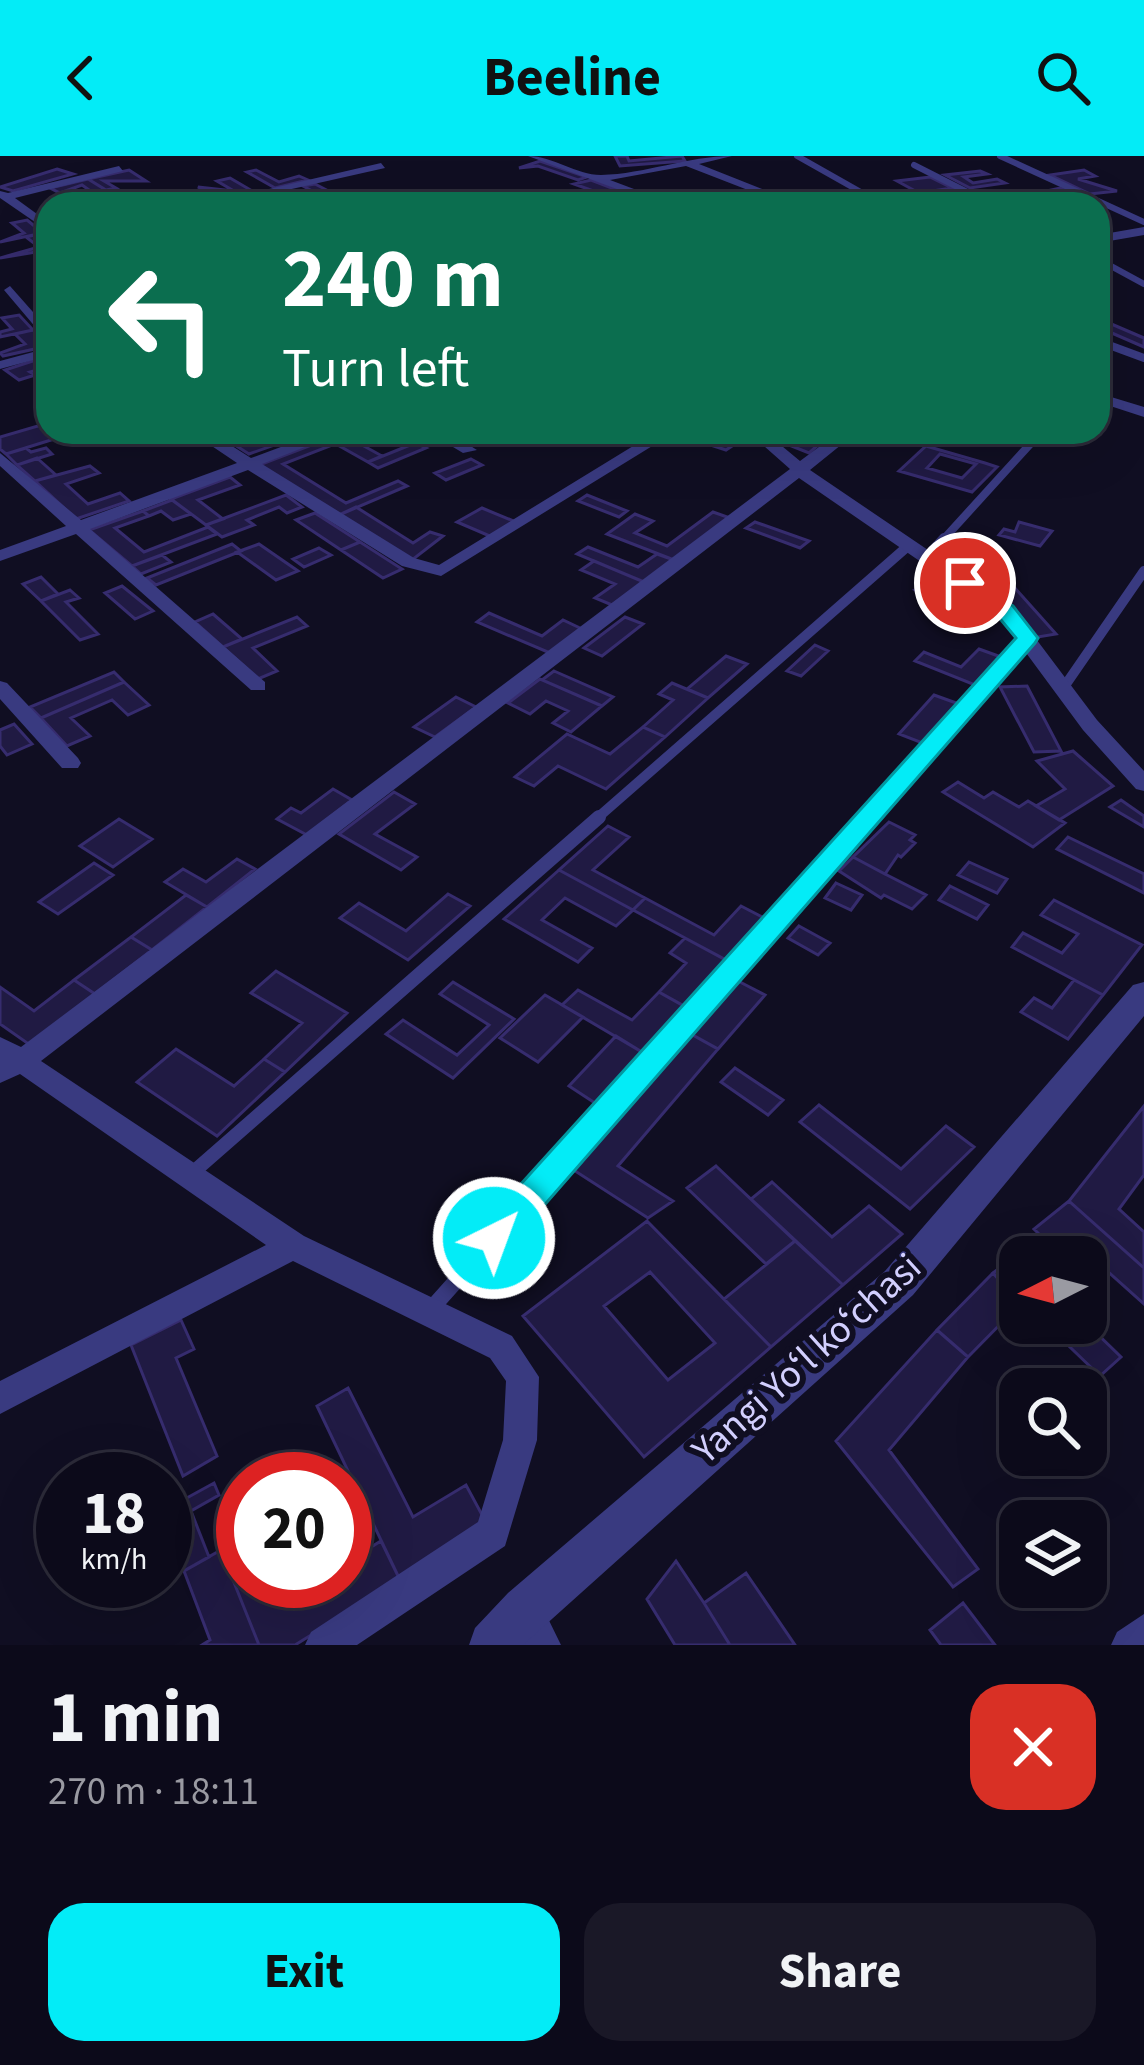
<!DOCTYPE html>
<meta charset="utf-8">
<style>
:root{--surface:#0c0a1a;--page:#1a1827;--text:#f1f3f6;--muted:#9a9aa2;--line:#2c2b39;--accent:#03ecf7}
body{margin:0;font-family:"Source Sans 3",sans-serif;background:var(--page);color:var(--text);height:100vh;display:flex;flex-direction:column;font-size:45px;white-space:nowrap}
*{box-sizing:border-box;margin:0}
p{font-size:39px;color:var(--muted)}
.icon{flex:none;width:66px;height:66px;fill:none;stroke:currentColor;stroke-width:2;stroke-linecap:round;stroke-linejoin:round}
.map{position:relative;height:1489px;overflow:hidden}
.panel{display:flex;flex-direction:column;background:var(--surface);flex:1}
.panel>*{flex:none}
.banner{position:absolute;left:36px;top:36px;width:1074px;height:252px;border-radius:36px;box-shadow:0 12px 48px #0002,0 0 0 3px var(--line);background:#0b6e4f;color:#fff;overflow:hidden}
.needle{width:78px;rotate:264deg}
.controls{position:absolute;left:999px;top:1080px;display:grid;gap:24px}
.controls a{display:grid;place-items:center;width:108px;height:108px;border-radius:24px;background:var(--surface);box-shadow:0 12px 48px #0002,0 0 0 3px var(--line);font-size:60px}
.speed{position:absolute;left:36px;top:1296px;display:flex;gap:24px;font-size:60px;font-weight:700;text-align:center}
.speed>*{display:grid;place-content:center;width:156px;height:156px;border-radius:50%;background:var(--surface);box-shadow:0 12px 48px #0002,0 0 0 3px var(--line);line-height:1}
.speed small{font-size:30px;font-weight:400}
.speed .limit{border:18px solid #d22;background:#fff;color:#111}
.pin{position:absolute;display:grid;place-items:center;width:102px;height:102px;color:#fff;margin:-51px;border:6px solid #fff;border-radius:50%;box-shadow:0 3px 12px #0007}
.me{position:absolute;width:132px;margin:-66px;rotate:42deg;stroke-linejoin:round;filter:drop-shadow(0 0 9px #0008)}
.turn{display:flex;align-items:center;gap:42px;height:252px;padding:0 48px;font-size:54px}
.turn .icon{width:156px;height:156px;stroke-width:2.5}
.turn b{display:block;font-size:84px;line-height:102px}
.round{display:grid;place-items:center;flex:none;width:126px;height:126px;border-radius:36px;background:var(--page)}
.summary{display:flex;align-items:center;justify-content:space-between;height:204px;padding:0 48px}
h1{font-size:72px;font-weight:700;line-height:90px}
.cta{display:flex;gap:24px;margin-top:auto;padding:24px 48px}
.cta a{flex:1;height:138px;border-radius:36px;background:var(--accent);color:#111;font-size:48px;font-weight:700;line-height:138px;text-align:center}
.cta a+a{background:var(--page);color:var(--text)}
header{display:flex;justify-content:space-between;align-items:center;height:156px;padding:0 48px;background:var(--accent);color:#111;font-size:54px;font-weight:700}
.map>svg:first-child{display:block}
.building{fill:#201a43;stroke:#362c6e;stroke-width:3;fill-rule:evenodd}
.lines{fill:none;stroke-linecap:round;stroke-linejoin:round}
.service-far4{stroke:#393a80;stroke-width:6}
.service-far3{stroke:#393a80;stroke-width:8}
.service-far2{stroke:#393a80;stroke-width:10}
.service-far1{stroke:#393a80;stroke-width:14}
.service{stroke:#393a80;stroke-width:16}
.minor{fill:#393a80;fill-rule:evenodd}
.tertiary{fill:#393a80;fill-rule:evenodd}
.route{fill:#03ecf7;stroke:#0299a1;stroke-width:3}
.labels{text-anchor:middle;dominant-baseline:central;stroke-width:12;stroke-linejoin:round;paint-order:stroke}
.near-street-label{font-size:39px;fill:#d2cffe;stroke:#100e22}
</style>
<header><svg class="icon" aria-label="back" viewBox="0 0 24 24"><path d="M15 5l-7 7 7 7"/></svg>Beeline<svg class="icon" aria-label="search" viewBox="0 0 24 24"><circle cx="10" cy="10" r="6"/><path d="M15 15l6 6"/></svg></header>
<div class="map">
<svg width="1144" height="1489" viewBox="0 0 1144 1489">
<rect width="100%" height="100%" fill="#100e22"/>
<path class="building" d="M615,0H627L629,5L682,0L685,5L620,10Z
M540,5L587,21L578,24L538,10L519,12Z
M57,13L73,18L13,35L0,31Z
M129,14L146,25H104L116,32L106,34L88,23Z
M256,14L279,26L299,20L308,24L275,32L247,16Z
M1084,14L1095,20L1078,23L1117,35L1090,38L1050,19Z
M980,15L987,18L964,21L973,27L997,23L1005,27L970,32L945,19Z
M930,21L952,32L919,37L897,25Z
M230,22L254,36L220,44L198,31L234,35L217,25Z
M88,23L109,36L96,39L82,29L60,37L50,32Z
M591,24L638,42L624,46L574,28Z
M315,28L344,43L305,48L327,43L303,30Z
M1060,32L1087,45L1042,47L1059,44L1042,36Z
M954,33L978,46L922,48L907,39L929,36L944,45L958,43L942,35Z
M27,64L43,77L0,86L24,77L12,67Z
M43,77L48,81V94L0,102L39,91L26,81Z
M19,159L33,174L0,181V176L12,173L2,162Z
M1109,167L1144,182V191L1098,171Z
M33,174L48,190L3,200L0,197L25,188L15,178Z
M45,201L48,211L30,216L35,219L19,224L5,214Z
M48,267V276L67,279L6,298L0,293V281Z
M241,276L255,285L281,276H311L249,298L221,280Z
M345,276H374L353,284L382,300L368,306L327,283Z
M704,276L722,285L732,278L744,282L726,294L677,278Z
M815,280L825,283L809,297L779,285L784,281L807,287Z
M327,283L335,288L283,308L346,347L398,325L407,330L339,359L259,309Z
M415,287L426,292L378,312L368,306Z
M926,290L985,307L997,311L972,336L899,315ZM940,298L976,308L962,322L927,312Z
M26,292L31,296L46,292L52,298L17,309L6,298Z
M37,302L56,319L35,325L17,309Z
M471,303L482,309L446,324L435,317Z
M90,310L99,317L66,328L88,348L120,337L129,345L76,363L35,325Z
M230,321L240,329L198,344L223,363L206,369L171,343Z
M286,339L302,351L287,357L279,351L247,364L254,369L222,381L206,369Z
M587,339L627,355L619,361L578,345Z
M172,344L191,358L173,364L161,355L149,360L143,355Z
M356,351L413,387L430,376L443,380L412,404L339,359Z
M482,352L516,366L492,381L457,366Z
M143,355L149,360L115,372L144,396L208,371L217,378L132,410L89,374Z
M713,356L730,362L674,404L607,378L635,358L653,365L635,377L667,390Z
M315,357L360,386L341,394L296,364Z
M755,366L809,385L800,392L746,372Z
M1019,366L1052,375L1040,390L999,379L1004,373L1015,376Z
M360,386L402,413L383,422L341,394Z
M232,388L241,395L156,429L147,422Z
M259,388L298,415L276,424L237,396Z
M588,391L638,411L657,398L674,404L644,426L577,398Z
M319,392L331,399L304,411L293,403Z
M162,399L171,406L141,418L132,410Z
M594,405L644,426L612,449L595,442L615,428L581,414Z
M41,421L58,438L41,445L23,428Z
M933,426L989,461L971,469L915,434Z
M122,430L153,455L135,463L105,437Z
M1014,431L1056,478L1032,482L1002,448Z
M70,434L79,442L66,446L98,478L80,484L41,445Z
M489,457L542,480L563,464L582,473L550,497L477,466Z
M213,458L242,483L223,491L195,466Z
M297,461L307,470L253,492L277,515L258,523L223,491Z
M625,461L643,468L602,500L584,492Z
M815,489L828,495L801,520L787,515Z
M979,493L1001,501L975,529L915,505L924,496L961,511Z
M726,500L747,508L708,542L687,533Z
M554,515L613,541L602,550L542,524Z
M114,516L124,526L41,562L30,551Z
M540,523L542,524L602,550L571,576L553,567L568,555L546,545L530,558L508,547Z
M124,526L149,549L128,559L112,544L71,562L90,580L67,590L41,562Z
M672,527L708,542L665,581L643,571L673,544L659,538Z
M1027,530L1061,595L1034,596L1000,531Z
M934,539L959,548L925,588L899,578Z
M456,541L476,551L435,581L414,571Z
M14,568L32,588L7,599L0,590V574Z
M643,571L665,581L606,633L558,610L534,630L515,621L567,578L610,598Z
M1073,595L1113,630L1059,664L1036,650L1065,633L1037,605Z
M958,626L984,642L993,636L1019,651L1028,645L1065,667L1033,691L943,636Z
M333,633L352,644L307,679L277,663L291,652L301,657Z
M394,636L415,648L375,678L417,701L401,714L339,678Z
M1121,644L1144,660V671L1110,651Z
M119,663L152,683L113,711L80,690Z
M889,666L915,679L910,684L915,687L901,701L898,699L885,718L853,701Z
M608,670L629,681L593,714L645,742L633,754L559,714Z
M1068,681L1144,718V737L1057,693Z
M853,701L885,718L926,739L912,753L884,739L881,742L839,715Z
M237,703L255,713L207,751L165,726L183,713L206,726Z
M969,706L1007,723L997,737L958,719Z
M94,707L113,719L58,758L39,746Z
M559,714L633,754L616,770L565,742L542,764L592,792L578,806L504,763Z
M836,727L862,739L851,754L825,742Z
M950,730L988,749L977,763L939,744Z
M448,738L470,750L408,804L340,762L359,747L406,775Z
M186,739L207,751L152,794L131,781Z
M645,742L714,779L741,750L764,762L726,804L633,754Z
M1054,744L1142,789L1103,839L1012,791L1023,777L1062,797L1078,778L1041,759Z
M799,770L830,787L818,799L788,782Z
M131,781L152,794L95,838L74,824Z
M685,782L726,804L684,850L659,836L686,807L670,797Z
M276,815L347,857L285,916L264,903L302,867L251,837Z
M74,824L95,838L30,889L0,868V831L34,855Z
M1074,824L1103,839L1068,883L1021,856L1034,842L1052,852Z
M738,825L765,839L718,893L691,878Z
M453,826L514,863L453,922L386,878L403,864L457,899L489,869L440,838Z
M578,834L632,864L659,836L684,850L642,896L562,849Z
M545,839L583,861L538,906L500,882Z
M691,878L718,893L618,1010L673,1045L648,1062L572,1013Z
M616,880L642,896L595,947L569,930Z
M176,893L234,930L264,903L285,916L217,980L137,926Z
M735,912L783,944L768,959L721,926Z
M819,949L901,1013L946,970L974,991L910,1053L800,966Z
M1144,950V1019L1119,1053L1144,1076V1112L1069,1045Z
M716,1010L795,1085L766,1108L687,1032Z
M772,1026L832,1081L869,1050L902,1078L843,1129L751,1043Z
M1069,1045L1144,1112V1148L1086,1096L1080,1101H1020V1143L993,1117L1041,1080L1034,1073Z
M647,1065L771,1191L644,1301L523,1160ZM650,1116L715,1187L668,1224L604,1150Z
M795,1085L843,1129L771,1191L724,1143Z
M993,1117L1020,1148L968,1201L937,1174Z
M181,1164L194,1193L176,1202L217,1300L183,1320L131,1189Z
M1045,1167H1086L1121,1201L1100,1220Z
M937,1174L968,1201L889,1294L978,1413L953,1431L836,1285Z
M348,1232L413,1361L466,1329L488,1370L400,1424L317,1250Z
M214,1327L219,1339L191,1355L209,1401L184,1415L165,1354Z
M381,1385L400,1424L295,1489H259L229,1414L243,1406V1425H267L277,1448L315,1425H345V1407Z
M221,1394L259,1489H202L210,1484L184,1415Z
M676,1405L704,1447L730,1489H675L647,1443Z
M746,1417L795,1489H730L704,1447Z
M963,1447L995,1489H941L930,1474Z"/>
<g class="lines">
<path class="service-far4" d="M797,0L882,48
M1000,0L1144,66
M914,9L991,48
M1098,103L1144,128"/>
<path class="service-far3" d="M1098,185L1144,202
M942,385L1032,286"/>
<path class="service-far2" d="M926,402L944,382
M1064,531L1144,415
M595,664L908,390
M866,664L1028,482"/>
<path class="service-far1" d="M190,1019L599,661
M545,1025L869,661"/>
<path class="service" d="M431,1153L548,1022"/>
<path class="minor" d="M528,0C553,0 576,19 601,19C645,18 688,0 732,0L699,8L800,48H784L686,10L610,24L674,48H657Z
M381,7L385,12L225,48H204Z
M119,10L123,15L15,42L48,66V75L0,42V35L8,37Z
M1144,71V79L1098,87V79Z
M10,130L48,173V186L4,134Z
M48,192V200L0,213V205Z
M1098,237L1144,251V261L1098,246Z
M191,276H210L251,302L321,276H343L262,308L414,402L439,409L656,276H675L441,420L402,410L248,314L90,373L265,526V534H251L76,378L0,405V394L66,370L0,310V297L81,364L237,307Z
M428,276H448L477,294L463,297Z
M748,276H765L800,305L839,276H857L810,314L1012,451L1097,564L1144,615V635L1136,633L1083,574L998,459L799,322L41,905L304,1080L512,1180L539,1221L537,1284L505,1390L357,1489H305L311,1476L478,1366L503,1284L506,1225L490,1202L293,1105L0,1258V1225L266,1089L20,918L0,927V881L21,891L790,313Z
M0,525L7,527L78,602L81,607L78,612H62L0,543Z
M524,1435L537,1440L561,1489H522L506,1453L511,1440Z
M1144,1458V1489H1111L1117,1476Z"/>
<path class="tertiary" d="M1144,826V860L913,1139L523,1489H469L475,1472L508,1437L885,1115L1133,829Z"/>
</g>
<path class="route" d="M965,421L1013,450L1038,482L1035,487L506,1093L494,1098L481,1093L476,1082L481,1072L1016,482L997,459L957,431V423Z"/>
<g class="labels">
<g class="near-street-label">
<text transform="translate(807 1203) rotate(-42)">Yangi Yoʻl koʻchasi</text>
</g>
</g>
</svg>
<div class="controls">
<a><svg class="needle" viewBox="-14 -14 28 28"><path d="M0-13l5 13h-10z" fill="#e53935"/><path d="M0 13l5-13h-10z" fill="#9a9aa2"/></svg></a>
<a><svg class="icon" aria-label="search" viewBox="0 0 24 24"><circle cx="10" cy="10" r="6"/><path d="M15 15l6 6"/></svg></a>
<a><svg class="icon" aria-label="layers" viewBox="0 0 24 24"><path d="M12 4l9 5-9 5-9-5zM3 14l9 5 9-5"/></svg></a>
</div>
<div class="speed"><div>18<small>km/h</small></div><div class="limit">20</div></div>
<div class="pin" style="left:965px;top:427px;background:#d93025"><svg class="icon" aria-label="arrive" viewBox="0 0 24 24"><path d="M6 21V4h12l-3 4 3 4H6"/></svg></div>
<svg class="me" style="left:494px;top:1082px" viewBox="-20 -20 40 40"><circle r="17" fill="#03ecf7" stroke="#fff" stroke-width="3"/><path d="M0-11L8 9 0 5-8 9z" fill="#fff"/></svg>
<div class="banner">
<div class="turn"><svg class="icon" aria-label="left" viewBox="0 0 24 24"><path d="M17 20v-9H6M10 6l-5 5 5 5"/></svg><div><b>240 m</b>Turn left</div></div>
</div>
</div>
<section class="panel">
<div class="summary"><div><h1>1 min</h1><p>270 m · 18:11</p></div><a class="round" style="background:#d93025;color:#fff"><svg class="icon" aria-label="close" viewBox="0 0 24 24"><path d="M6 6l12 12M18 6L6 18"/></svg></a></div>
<div class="cta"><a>Exit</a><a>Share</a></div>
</section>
